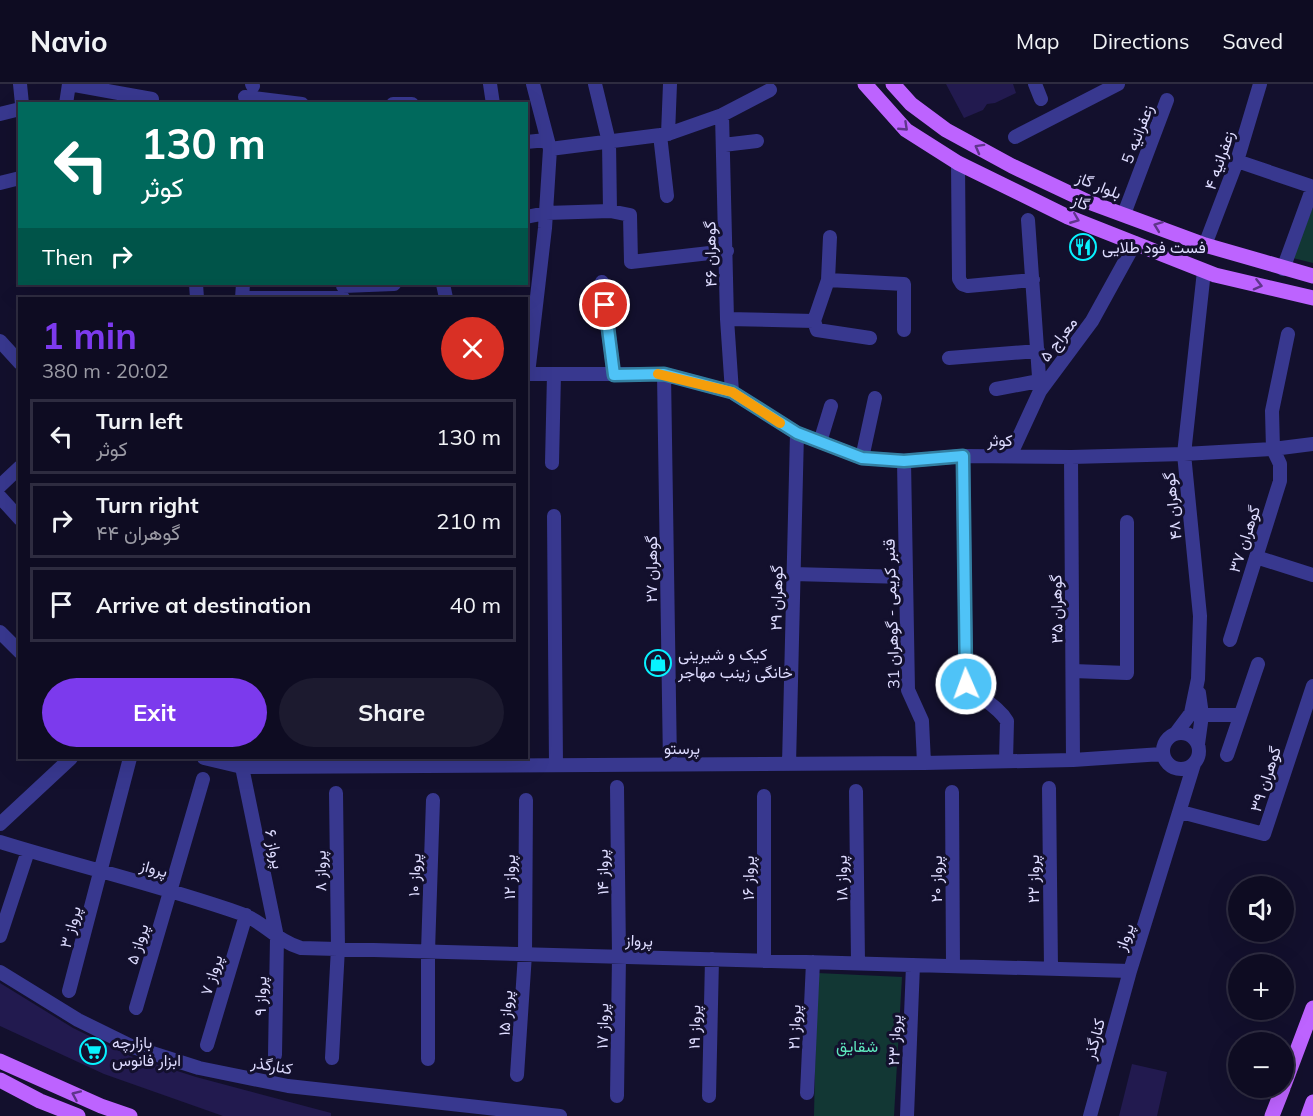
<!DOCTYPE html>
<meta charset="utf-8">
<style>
:root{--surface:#0e0c22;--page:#1c1a2f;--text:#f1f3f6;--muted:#9b9ba5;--line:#2e2c40;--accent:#7c3aed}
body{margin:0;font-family:Mulish,Vazirmatn,sans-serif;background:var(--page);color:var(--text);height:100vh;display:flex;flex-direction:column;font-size:22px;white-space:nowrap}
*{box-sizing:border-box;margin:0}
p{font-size:20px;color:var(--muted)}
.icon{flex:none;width:33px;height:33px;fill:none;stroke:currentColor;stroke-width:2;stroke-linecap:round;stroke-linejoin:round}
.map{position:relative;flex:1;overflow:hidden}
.drawer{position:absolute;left:18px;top:213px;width:510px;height:462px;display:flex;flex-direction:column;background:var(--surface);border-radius:0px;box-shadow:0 6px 24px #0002,0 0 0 2px var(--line)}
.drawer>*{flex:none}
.hud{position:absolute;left:18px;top:18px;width:510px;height:183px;border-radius:0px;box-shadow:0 6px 24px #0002,0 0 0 2px var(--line);background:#00695c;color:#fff;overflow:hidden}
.fabs{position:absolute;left:1228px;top:792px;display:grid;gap:12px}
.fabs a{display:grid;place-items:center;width:66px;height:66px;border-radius:50%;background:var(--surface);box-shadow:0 6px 24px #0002,0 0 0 2px var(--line);font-size:30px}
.pin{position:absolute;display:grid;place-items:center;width:51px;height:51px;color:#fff;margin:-26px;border:3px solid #fff;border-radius:50%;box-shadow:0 2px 6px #0007}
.me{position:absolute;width:66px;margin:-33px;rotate:358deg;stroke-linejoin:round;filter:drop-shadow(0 0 4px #0008)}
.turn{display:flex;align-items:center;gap:21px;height:126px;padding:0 24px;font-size:27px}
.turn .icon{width:78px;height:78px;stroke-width:2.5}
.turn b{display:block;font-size:42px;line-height:51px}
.then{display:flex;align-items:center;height:57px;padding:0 24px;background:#0003;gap:12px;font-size:22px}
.round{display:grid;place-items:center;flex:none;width:63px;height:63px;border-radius:32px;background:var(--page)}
.head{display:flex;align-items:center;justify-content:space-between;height:102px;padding:0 24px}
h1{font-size:36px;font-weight:700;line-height:45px;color:var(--accent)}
.primary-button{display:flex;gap:12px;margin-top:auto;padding:12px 24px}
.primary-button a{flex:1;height:69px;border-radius:36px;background:var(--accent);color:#fff;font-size:24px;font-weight:700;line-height:69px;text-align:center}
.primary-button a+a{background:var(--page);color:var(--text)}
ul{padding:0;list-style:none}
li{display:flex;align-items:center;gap:18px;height:75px;margin:0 12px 9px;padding:0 12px;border:3px solid var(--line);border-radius:0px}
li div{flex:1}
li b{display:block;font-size:22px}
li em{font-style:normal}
header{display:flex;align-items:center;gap:36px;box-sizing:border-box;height:84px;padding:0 30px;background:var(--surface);border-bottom:2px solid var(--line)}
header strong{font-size:28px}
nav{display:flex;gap:33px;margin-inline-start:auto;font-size:21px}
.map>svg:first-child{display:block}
.green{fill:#123734}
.building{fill:#221a4f}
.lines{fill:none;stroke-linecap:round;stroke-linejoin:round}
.minor{stroke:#38388f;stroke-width:14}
.major{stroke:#bd63ff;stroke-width:15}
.oneway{stroke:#5f358c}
.route-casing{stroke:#337fa1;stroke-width:15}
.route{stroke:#4fc3f7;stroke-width:10}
.slow{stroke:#f59e0b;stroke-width:10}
.labels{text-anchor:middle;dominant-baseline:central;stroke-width:6;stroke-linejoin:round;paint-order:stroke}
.street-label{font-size:16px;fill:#dedcff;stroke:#13102d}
.poi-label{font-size:16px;fill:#dedcff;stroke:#13102d;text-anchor:start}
.park-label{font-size:16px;fill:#5ee9bf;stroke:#13102d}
</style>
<header>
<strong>Navio</strong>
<nav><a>Map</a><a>Directions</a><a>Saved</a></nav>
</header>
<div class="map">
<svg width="1313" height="1032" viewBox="0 0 1313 1032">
<rect width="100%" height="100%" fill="#13102d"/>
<path class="green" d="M1313,123V179L1293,174Z
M817,889L902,893L894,1032H814Z"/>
<path class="building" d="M946,0H1013L1016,9L995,19L987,20L983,26L964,34Z
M0,899L73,944L130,972L196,993L331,1029V1032H223L104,990L0,942Z
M1132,980L1167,988L1157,1032H1119Z"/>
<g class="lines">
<path class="minor" d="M20,0L22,20
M252,0L253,2
M490,0L493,20
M595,0L609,58L610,127L630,131L631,178L727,167
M1035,0L1041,15
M245,13L302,20
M66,20L69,0L152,15
M393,20H412
M0,30L20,25
M722,31L727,235L732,308
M668,50L670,0
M660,51L667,112
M1015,53L1118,0
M526,58L547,56
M723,61L757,57
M550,65L668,50L722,31L770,6
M1237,77L1313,103L1283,185
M958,79L959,195L962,200L968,202L1033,196
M0,99L20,94
M1124,130L1167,16
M526,133L546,129L610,127
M1028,136L1040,307
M1205,161L1237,77L1260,0
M828,196L904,200V246
M602,198L614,291
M196,200L197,214
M443,200L446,214
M343,202L394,200
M242,214H343
M242,214L243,200
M727,235L814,237L817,246L870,254
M814,237L828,196L830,153
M0,257L20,279
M949,274L1038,267
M526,290H664L732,308L797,349L862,374L904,377L963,372L1071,373L1184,370L1273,365L1313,360
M528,290L545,144L550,65L533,0
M664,290L670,680
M996,305L1039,297
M820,358L831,322
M963,372L966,600C978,613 998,622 1007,637L1006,677
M1010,372L1040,307L1092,237L1135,159
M1071,373L1073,676
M862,374L875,314
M904,377L908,606L922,637L924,679
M552,379L554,290
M0,402L20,383
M0,413L20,435
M554,432L556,681
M1256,473L1313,491
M793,490L905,493
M0,548L20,568
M1230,556L1280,397V380L1273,365L1272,327L1288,250
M1073,587L1127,589V438
M1202,631H1240
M1163 667a18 18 0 1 1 36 0a18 18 0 1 1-36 0Z
M1176,649L1191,629L1198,595L1200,532L1184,370L1204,187
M1198,660L1202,631L1199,609
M1227,671L1258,580
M204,674L242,683L924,679L1073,676L1162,670
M242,674V683L277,853L275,971
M789,680L797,349
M617,703L619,872L617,1012
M1049,704L1051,885
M856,707L858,879
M952,708L953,882
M1181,728L1264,750L1313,602
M0,740L71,674
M0,758C81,783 162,802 242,830C264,838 277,857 301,864L1130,887L1194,680
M0,852L28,767
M764,877V712
M0,888L78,936L133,963L199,984L288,1002L560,1032
M69,907L130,674
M136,924L203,695
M207,961L246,831
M332,974L338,864L336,709
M428,975V867L433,716
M517,991L525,870L526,716
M807,1009L813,878
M709,1012L712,875
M907,1032L913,881
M1090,1032L1130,887"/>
<path class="major" d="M865,0L906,46L958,79L1068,133L1215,191L1313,214
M893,0L911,20L946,46L1012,82L1086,117L1205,161L1313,192
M0,977L101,1022L130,1032
M0,996L40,1017L78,1032
M1284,1001L1313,924
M1272,1032L1283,1004
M1308,1032L1313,1018"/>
</g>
<defs><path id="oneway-chevron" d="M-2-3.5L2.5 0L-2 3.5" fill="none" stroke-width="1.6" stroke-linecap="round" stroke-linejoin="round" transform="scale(1.5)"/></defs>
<g class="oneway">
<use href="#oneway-chevron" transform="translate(904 43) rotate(43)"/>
<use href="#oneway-chevron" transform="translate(979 64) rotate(-151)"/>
<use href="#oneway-chevron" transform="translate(1075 135) rotate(22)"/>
<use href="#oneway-chevron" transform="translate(1158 142) rotate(-159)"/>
<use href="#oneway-chevron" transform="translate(1258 201) rotate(14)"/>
<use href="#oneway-chevron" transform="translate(76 1011) rotate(-156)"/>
</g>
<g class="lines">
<defs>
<path id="route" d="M605,221L614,291L664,290L732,308L797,349L862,374L904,377L963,372L966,600"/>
</defs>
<use href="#route" class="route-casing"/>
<use href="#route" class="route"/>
<path class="slow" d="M658,290L732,308L780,339"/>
</g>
<defs>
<symbol id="restaurant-ring" viewBox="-11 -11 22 22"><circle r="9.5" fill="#13102d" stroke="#08f2ff" stroke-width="1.5"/><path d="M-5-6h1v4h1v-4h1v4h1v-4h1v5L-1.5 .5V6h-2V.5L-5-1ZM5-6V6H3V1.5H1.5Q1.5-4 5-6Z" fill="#08f2ff"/></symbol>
<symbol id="shop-ring" viewBox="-11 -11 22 22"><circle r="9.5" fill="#13102d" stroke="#08f2ff" stroke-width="1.5"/><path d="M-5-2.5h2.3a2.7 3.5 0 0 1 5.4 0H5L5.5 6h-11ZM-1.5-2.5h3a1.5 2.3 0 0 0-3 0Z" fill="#08f2ff"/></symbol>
<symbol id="supermarket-ring" viewBox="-11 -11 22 22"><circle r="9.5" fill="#13102d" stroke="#08f2ff" stroke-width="1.5"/><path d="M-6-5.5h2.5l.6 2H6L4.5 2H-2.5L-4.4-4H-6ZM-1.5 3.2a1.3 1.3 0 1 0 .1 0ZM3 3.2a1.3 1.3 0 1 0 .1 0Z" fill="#08f2ff"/></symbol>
</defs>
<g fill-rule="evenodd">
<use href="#restaurant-ring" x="1068" y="148" width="30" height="30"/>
<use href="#shop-ring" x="643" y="564" width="30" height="30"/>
<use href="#supermarket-ring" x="78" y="952" width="30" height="30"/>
</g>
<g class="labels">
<g class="street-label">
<text transform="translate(1137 50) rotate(-69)">5 زعفرانیه</text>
<text transform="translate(1219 76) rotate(-71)">زعفرانیه ۴</text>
<text transform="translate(1099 101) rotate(22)">بلوار گاز</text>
<text transform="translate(1081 118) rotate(23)">گاز</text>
<text transform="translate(710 170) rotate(-91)">گوهران ۴۶</text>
<text transform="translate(1058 255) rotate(-53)">معراج ۵</text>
<text x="1000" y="356">کوثر</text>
<text transform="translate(1172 422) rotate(-96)">گوهران ۴۸</text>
<text transform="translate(1244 455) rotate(-72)">گوهران ۳۷</text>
<text transform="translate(651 485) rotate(-90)">گوهران ۲۷</text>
<text transform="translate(776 514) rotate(-89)">گوهران ۲۹</text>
<text transform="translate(1056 525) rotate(-91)">گوهران ۳۵</text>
<text transform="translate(891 530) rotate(-92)">قنبر کریمی - گوهران 31</text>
<text x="682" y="664">پرستو</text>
<text transform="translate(1265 695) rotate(-72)">گوهران ۳۹</text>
<text transform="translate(275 765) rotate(78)">پرواز ۶</text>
<text transform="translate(154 784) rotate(15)">پرواز</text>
<text transform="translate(320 787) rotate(-91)">پرواز ۸</text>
<text transform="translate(602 788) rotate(-91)">پرواز ۱۴</text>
<text transform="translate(414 791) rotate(-88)">پرواز ۱۰</text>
<text transform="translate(509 793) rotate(-90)">پرواز ۱۲</text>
<text transform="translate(748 794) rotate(-90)">پرواز ۱۶</text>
<text transform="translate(841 794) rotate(-91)">پرواز ۱۸</text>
<text transform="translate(936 795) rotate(-90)">پرواز ۲۰</text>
<text transform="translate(1033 795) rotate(-90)">پرواز ۲۲</text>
<text transform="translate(70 843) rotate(-75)">پرواز ۳</text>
<text transform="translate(1124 853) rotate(-71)">پرواز</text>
<text transform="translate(639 856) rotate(2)">پرواز</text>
<text transform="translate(137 860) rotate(-73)">پرواز ۵</text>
<text transform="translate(211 891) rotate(-73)">پرواز ۷</text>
<text transform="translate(260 912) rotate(-89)">پرواز ۹</text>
<text transform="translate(505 929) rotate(-86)">پرواز ۱۵</text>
<text transform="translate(602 942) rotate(-89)">پرواز ۱۷</text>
<text transform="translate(694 943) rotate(-89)">پرواز ۱۹</text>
<text transform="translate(794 943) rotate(-88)">پرواز ۲۱</text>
<text transform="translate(1094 955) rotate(-75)">کنارگذر</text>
<text transform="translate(894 956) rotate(-88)">پرواز ۲۳</text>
<text transform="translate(272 981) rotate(10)">کنارگذر</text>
</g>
<g class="poi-label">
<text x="1102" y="163">فست فود طلایی</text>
<text x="678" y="570">کیک و شیرینی<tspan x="678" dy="18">خانگی زینب مهاجر</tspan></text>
<text x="112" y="958">بازارچه<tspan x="112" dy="18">ابزار فانوس</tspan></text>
</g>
<g class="park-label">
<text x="857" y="962">شقایق</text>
</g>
</g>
</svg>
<div class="fabs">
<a><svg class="icon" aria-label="sound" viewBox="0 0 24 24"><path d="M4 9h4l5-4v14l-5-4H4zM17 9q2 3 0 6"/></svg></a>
<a>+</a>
<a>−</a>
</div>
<div class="pin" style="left:605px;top:221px;background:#d93025"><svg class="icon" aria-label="arrive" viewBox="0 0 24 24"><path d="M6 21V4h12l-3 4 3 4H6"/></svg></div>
<svg class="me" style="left:966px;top:600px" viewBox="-20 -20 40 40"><circle r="17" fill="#4fc3f7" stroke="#fff" stroke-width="3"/><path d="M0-11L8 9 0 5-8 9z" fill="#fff"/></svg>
<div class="hud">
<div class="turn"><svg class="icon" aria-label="left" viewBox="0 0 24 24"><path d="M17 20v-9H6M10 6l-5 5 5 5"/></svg><div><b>130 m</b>کوثر</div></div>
<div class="then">Then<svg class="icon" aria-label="right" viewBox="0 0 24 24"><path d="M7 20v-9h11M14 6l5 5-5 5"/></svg></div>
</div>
<section class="drawer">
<div class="head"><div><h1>1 min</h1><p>380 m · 20:02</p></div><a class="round" style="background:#d93025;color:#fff"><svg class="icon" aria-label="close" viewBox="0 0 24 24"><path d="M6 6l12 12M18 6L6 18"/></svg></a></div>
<ul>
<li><svg class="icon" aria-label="left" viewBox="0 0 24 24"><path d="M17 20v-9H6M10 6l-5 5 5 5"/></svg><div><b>Turn left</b><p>کوثر</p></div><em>130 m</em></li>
<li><svg class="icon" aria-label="right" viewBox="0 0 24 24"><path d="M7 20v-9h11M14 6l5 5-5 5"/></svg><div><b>Turn right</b><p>گوهران ۴۴</p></div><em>210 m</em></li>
<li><svg class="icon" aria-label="arrive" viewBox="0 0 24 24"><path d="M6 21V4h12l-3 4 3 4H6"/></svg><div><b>Arrive at destination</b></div><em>40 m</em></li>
</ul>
<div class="primary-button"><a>Exit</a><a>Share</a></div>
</section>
</div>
